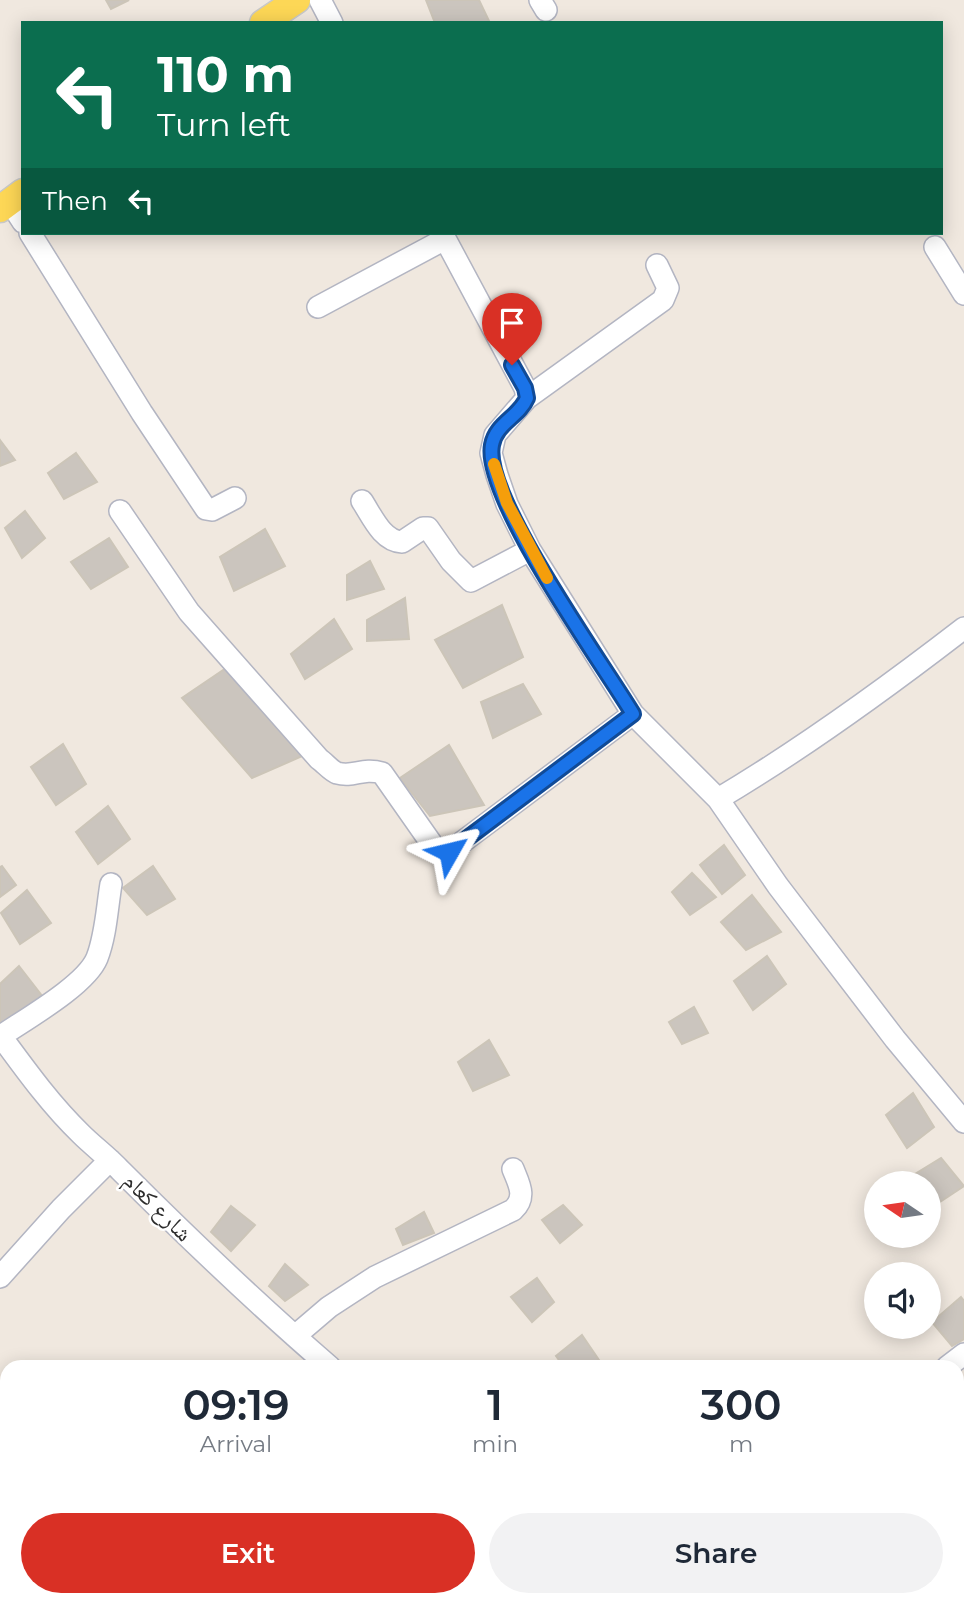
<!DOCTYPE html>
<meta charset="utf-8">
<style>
:root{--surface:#fff;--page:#f2f2f3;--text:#1f2937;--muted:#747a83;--accent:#d93025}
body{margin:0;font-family:Montserrat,"Noto Naskh Arabic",sans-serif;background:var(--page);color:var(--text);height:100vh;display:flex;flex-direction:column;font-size:26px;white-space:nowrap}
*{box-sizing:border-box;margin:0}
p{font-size:23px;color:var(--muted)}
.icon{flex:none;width:38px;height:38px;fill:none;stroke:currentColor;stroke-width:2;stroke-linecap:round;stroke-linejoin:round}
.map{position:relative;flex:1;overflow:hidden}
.sheet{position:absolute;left:0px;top:1360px;width:964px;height:247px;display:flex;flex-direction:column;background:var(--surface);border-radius:21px 21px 0 0;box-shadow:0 4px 18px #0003}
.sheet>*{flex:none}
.top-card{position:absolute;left:21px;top:21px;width:922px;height:214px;border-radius:0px;box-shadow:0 4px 18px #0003;background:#0b6e4f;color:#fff;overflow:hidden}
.needle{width:46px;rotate:283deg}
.buttons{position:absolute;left:864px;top:1171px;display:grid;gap:14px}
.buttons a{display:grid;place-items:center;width:77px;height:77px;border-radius:50%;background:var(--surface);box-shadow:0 4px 18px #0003;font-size:35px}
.pin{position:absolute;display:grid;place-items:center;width:60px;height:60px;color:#fff;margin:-72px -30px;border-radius:50% 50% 50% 0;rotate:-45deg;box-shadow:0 0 7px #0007}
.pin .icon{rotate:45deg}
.me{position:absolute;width:77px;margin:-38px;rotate:53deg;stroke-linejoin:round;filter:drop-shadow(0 0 5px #0008)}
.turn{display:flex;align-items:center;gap:24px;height:147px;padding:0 21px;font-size:32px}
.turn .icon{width:91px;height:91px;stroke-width:2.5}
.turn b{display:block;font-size:49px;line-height:60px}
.then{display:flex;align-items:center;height:66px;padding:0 21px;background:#0003;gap:14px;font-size:26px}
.eta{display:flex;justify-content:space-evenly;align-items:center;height:119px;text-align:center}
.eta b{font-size:42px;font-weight:600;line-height:49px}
.cta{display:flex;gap:14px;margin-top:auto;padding:14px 21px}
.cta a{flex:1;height:80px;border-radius:42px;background:var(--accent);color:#fff;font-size:28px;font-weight:600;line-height:80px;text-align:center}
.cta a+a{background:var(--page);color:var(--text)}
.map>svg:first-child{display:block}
.building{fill:#cbc5be;stroke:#ccc5b8;stroke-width:2}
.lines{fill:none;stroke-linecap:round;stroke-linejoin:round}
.minor-casing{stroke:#b3b5c2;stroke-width:24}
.major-casing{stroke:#c8c8c8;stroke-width:29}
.minor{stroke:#fff;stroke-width:21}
.major{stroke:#fdd756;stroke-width:26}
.route-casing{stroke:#114b97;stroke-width:18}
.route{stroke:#1a73e8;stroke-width:12}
.slow{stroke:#f59e0b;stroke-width:12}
.labels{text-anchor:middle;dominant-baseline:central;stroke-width:5;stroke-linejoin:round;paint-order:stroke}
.street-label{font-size:23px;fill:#2d2d2d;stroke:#fff}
</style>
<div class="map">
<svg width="964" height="1605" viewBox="0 0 964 1605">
<rect width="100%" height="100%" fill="#f0e8df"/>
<path class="building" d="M106,0H129L111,9Z
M426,0H479L490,23H435Z
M0,440L15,460L0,466Z
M76,453L97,482L64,499L48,473Z
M25,511L45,538L22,558L5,528Z
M265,529L285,566L234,591L220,557Z
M109,538L128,567L91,589L71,562Z
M370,561L384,589L347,600V575Z
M405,598L409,639L367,641V620Z
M502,605L523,657L463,688L435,640Z
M334,619L352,649L305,679L291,654Z
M229,666L307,754L252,778L182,698Z
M523,684L541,714L493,738L481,702Z
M63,744L86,784L56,805L31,767Z
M449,745L484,805L430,816L400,778Z
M108,806L130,839L98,864L76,832Z
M724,845L745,875L722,894L700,865Z
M2,866L16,885L0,897V867Z
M153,866L175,899L147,915L123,888Z
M692,873L716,897L690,915L672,892Z
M27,890L51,923L20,944L1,913Z
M752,895L781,932L746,950L721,922Z
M767,956L786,984L753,1010L734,981Z
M19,966L43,997L4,1028L0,1023V984Z
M694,1007L708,1033L682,1044L669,1022Z
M489,1040L509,1075L473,1091L458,1062Z
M913,1093L934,1127L907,1148L886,1115Z
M941,1158L964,1186L937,1204L929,1193V1183H922L915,1174Z
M563,1205L582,1225L560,1243L542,1220Z
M231,1206L255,1225L231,1251L211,1232Z
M424,1212L434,1233L403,1245L396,1229Z
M285,1264L308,1285L285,1301L269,1286Z
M537,1278L554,1302L532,1322L511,1297Z
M961,1297L964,1301V1339L952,1346L932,1322Z
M582,1335L601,1363L595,1367H564L556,1356Z"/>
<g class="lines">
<defs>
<path id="minor" d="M320,0L332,23
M540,0L546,10
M10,202L23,222
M30,233L142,413L206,509L212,510L235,498
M442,233L525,388L527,398
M935,247L964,294
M657,265L668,288L663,300L527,398L495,435L491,453L497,475L507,504L530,550L633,714L718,799L778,886L895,1039L964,1122
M318,307L445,239
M362,501C372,516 382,541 402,542L423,528H428L451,561L471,581L530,550
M120,511L189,612L319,759C325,763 331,771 337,773C354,778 362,767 382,773L436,850L449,852L633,714
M718,799C804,748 885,689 964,628
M0,1035C25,1069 50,1104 81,1134C93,1146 108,1157 120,1170C188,1238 257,1304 330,1367
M1,1036C26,1019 86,985 97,958C106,935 107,908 111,884
M0,1277L61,1209L110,1160
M295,1336L329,1307L375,1277L513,1210C527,1197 519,1184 513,1169
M947,1367L964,1354
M575,1600L580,1605
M903,1600L909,1605
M220,1601L222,1600
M685,1605L690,1600
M839,1605L844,1600"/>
<path id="major" d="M263,23L297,0
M0,209L23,192"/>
</defs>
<use href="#minor" class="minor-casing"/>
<use href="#major" class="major-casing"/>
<use href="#minor" class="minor"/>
<use href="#major" class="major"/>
</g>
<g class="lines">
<defs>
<path id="route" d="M449,852L633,714C603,664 482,496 492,445C496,423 519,417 527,398L525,388L512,365"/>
</defs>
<use href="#route" class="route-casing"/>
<use href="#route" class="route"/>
<path class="slow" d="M494,464L507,503L547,578"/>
</g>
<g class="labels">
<g class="street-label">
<text transform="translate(158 1207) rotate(45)">شارع كعام</text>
</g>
</g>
</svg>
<div class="buttons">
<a><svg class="needle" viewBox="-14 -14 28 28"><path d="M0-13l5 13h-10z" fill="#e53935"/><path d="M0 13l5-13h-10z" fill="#747a83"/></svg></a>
<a><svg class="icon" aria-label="sound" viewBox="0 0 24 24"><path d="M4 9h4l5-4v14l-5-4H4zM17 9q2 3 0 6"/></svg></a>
</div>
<div class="pin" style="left:512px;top:365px;background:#d93025"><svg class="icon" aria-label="arrive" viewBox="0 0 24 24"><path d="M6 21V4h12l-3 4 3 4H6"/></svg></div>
<svg class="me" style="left:449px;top:852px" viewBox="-20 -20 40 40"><path d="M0-17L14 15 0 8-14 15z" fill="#1a73e8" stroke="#fff" stroke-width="4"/></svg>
<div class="top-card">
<div class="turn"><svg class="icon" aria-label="left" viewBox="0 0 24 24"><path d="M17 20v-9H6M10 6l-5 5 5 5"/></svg><div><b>110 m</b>Turn left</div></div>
<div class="then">Then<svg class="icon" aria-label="left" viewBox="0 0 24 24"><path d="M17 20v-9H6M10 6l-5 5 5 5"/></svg></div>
</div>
<section class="sheet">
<div class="eta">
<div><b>09:19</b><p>Arrival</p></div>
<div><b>1</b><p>min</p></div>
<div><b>300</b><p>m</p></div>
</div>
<div class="cta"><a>Exit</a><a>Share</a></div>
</section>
</div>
